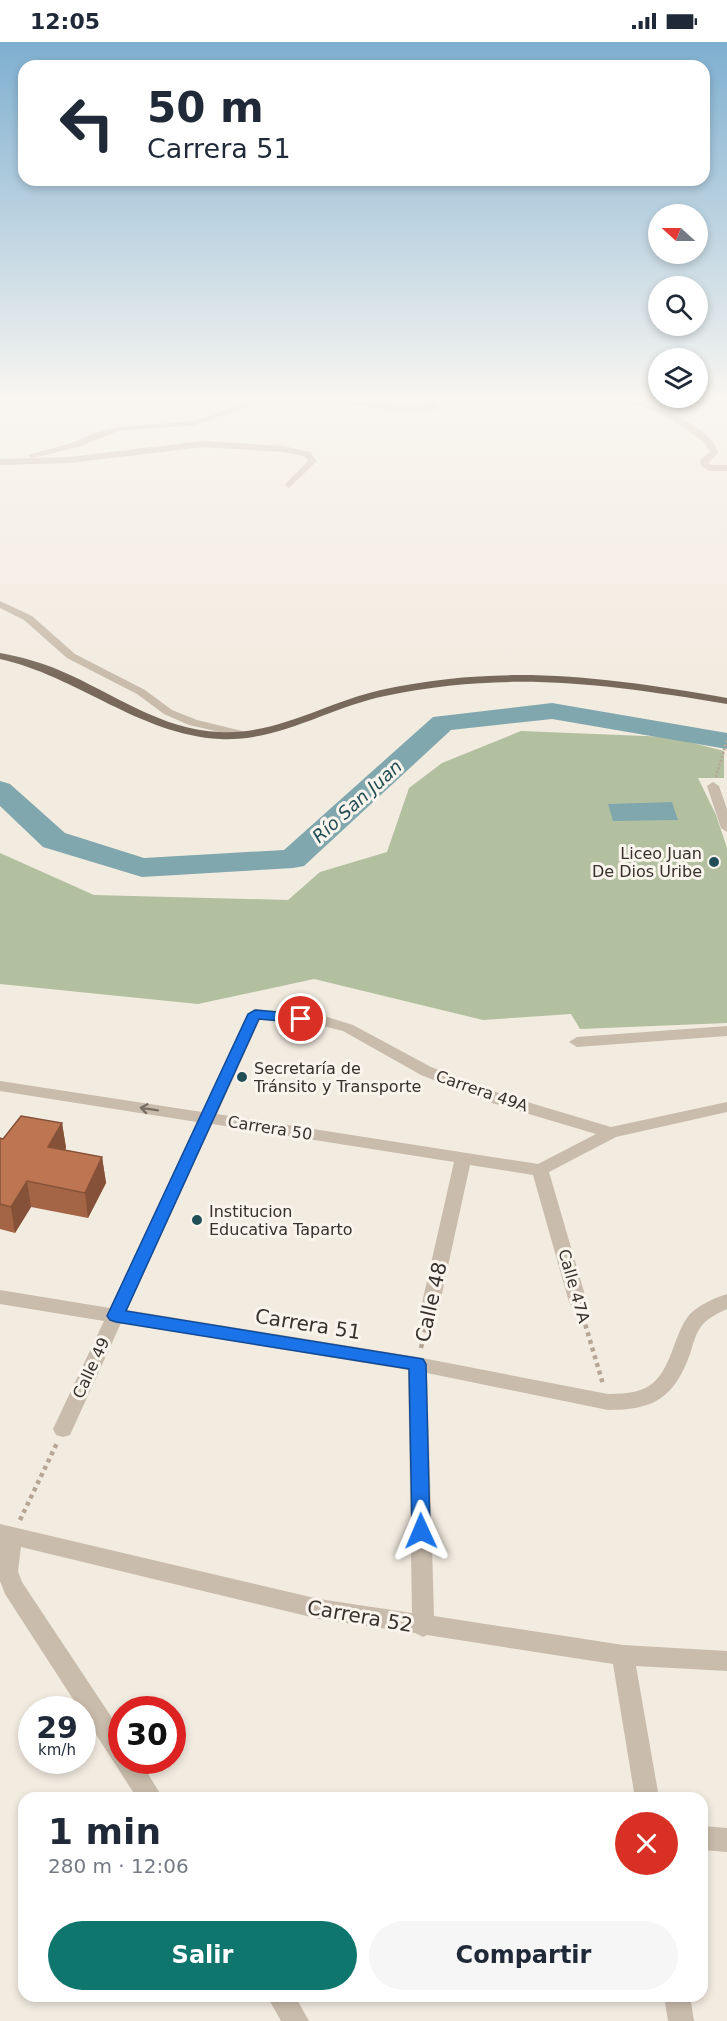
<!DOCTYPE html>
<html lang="es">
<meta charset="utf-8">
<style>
:root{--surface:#fff;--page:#f6f6f7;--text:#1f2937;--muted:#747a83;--accent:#0f766e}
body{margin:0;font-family:"DejaVu Sans",sans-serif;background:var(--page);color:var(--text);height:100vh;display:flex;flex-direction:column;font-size:22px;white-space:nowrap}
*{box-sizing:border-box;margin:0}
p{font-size:20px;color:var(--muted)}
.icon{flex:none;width:33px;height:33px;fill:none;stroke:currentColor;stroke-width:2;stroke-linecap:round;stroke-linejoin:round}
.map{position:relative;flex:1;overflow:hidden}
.sheet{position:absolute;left:18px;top:1750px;width:690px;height:210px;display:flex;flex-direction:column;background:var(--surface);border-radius:18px;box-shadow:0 3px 9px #0003}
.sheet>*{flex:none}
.guide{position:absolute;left:18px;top:18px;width:692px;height:126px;border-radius:18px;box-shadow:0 3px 9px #0003;background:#fff;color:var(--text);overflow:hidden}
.needle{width:39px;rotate:291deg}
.controls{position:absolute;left:648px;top:162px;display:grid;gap:12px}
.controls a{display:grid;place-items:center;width:60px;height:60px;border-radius:50%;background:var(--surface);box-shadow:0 3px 9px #0003;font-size:30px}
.speed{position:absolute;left:18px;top:1654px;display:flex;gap:12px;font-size:30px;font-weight:700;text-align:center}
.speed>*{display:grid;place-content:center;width:78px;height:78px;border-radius:50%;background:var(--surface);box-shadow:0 3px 9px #0003;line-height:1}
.speed small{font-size:15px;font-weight:400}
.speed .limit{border:9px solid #d22;background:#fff;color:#111}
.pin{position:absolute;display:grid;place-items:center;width:51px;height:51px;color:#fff;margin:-26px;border:3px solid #fff;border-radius:50%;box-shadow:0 2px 6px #0007}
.me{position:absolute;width:66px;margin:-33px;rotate:359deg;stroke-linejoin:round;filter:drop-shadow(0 0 4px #0008)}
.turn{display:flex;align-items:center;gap:21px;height:126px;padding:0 30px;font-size:27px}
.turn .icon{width:78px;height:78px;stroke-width:2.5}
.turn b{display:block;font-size:42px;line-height:51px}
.round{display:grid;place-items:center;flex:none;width:63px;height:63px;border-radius:32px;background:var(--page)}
.summary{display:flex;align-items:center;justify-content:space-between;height:102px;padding:0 30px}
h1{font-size:36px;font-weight:700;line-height:45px}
.button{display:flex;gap:12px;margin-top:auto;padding:12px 30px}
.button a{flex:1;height:69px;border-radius:36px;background:var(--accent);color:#fff;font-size:24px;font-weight:700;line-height:69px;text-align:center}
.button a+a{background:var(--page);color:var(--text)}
.status{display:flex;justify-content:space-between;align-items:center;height:42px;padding:0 30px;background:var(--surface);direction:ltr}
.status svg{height:16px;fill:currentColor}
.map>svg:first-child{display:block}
.green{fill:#b3c0a0}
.water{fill:#80a7ad}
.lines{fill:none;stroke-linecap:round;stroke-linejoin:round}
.river{fill:#80a7ad;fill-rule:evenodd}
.path-far1{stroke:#b5a696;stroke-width:3;stroke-dasharray:2 2;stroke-linecap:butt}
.path{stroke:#b5a696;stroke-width:4.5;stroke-dasharray:4 4;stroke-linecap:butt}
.minor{fill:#c9bcac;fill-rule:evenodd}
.major{fill:#79695d;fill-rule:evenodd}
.wall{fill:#a36546}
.shaded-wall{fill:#855239}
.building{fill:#be7551;stroke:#855239;stroke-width:1.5}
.oneway{stroke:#796f65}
.route{fill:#1a73e8;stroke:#114b97;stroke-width:1.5}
.poi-dot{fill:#224f57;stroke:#f9f4ec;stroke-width:2}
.labels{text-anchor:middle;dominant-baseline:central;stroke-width:6;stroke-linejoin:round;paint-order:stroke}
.poi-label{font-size:16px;fill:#38302b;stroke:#f9f4ec;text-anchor:start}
.street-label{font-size:16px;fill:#38302b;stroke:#f9f4ec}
.water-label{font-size:18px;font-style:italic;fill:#224f57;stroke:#f9f4ec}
.near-street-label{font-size:20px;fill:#38302b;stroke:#f9f4ec}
</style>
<div class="status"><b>12:05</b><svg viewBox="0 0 49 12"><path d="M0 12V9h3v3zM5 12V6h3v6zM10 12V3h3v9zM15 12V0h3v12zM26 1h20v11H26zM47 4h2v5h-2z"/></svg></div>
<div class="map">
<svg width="727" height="1979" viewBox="0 0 727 1979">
<rect width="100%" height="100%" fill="#f2ebe0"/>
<path class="green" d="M521,689L670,695L724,709V736H698L716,773L727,806V981L580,987L571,972L483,978L314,937L198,962L0,942V811L94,853L288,858L320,830L387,810L409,746L442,721Z"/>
<path class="water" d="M672,760L678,778L613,779L608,762Z"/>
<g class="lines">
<path class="river" d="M552,661L727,691V707L552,677L451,688L304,824L293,826L142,835L43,805L0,764V739L10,742L65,791L144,816L284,808L433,675Z"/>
<path class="path-far1" d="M716,735L727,698"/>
<path class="path" d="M583,1275L603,1342
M421,1306L426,1284
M20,1478L57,1401"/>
<path class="minor" d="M306,358L302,360L251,363L196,383L119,389L78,405L32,416L28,413L72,401L94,391L119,385L195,379L250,359Z
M319,358C356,358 392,365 428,364L422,358H431L440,366L436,368L395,369Z
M622,358C647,358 714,384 718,411L708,421L712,423H727V429H710L701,424L700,418L710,410L703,399L664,373Z
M203,399L283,404L310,410L317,419L289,446L285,443L286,441L308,419L304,414L283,410L203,405L69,421L0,423V417L69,415Z
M0,559L32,574L75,612L145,648L172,668L197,678L246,690L248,692L242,695L189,683L164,672L137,652L67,616L24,578L0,566Z
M713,740L719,744L727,767V790L721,786L707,744Z
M255,967L324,974L353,983L431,1025L504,1053L611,1085L727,1060V1070L616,1095L549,1130L587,1260L584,1265L578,1267L572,1265L569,1260L533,1133L470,1123L438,1270L435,1275L429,1277L423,1275L420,1270L454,1120L212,1082L127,1268L417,1315L608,1352C651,1352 661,1341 675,1301C679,1291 683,1280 690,1272C699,1263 714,1256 727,1252V1267C718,1271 710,1275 703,1282C696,1290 693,1302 690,1312C674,1356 654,1368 608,1368L427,1331L434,1574L623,1603L727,1609V1629L636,1624L659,1756H635L613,1622L427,1593L423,1595L415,1591L319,1577L21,1505L18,1529L22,1540L122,1691V1719H140L163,1756H137L5,1552L0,1539V1482L319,1557L412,1571L408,1328L121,1281L70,1393L63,1395L56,1393L53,1387L104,1279L0,1262V1248L110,1266L197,1080L0,1049V1039L202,1070L248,972ZM260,977L323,984L343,989L421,1033L492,1061L596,1092L538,1122L217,1072Z
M727,984V994L577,1005L569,1000L577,995Z
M702,1784L727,1786V1810L702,1808Z
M267,1954H295L309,1979H281Z
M664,1954H690L694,1979H668Z"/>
<path class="major" d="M0,611C21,615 41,620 61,629C113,651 161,688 220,690C277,693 327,660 381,648C503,621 606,635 727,656V662C606,642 507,628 385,654C330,665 279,700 220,697C140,693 77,634 0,617Z"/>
</g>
<path class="wall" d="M62,1081L66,1106L65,1108L102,1115L106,1141L88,1176L31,1165L15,1191L0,1187V1096L3,1097Z"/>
<path class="shaded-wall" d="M62,1081L66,1106L53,1130L48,1105Z
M102,1115L106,1141L88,1176L85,1151Z
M27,1139L31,1165L15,1191L11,1165Z"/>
<path class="building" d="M21,1074L62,1081L48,1105L102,1115L85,1151L27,1139L11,1165L0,1162V1096L3,1097Z"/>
<defs><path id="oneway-shaft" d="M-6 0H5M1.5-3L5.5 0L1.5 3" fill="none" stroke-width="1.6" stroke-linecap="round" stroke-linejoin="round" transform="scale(1.5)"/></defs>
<use class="oneway" href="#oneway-shaft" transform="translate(149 1067) rotate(-171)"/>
<linearGradient id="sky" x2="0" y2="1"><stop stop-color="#7eafd0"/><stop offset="0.56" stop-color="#f9f6f1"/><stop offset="1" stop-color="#f9f6f1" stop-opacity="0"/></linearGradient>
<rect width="727" height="635" fill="url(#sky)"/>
<path class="route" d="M255,968L301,972L308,977L301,981L259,977L126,1269L423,1317L426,1322L430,1489L428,1495L421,1497L414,1495L412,1489L409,1327L116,1280L110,1278L107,1274L248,972Z"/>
<g class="poi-dot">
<circle cx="714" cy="820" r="6"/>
<circle cx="242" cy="1035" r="6"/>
<circle cx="197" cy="1178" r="6"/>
</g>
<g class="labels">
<g class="poi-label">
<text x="702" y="811" text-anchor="end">Liceo Juan<tspan x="702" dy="18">De Dios Uribe</tspan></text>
<text x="254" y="1026">Secretaría de<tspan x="254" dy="18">Tránsito y Transporte</tspan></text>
<text x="209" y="1169">Institucion<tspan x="209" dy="18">Educativa Taparto</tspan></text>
</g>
<g class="street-label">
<text transform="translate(482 1049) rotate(19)">Carrera 49A</text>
<text transform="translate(270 1086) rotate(9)">Carrera 50</text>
<text transform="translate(574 1244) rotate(74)">Calle 47A</text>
<text transform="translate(91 1326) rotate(-65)">Calle 49</text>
</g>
<g class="water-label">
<text transform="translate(357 759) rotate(-42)">Río San Juan</text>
</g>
<g class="near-street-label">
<text transform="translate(431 1260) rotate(-77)">Calle 48</text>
<text transform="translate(308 1282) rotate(9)">Carrera 51</text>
<text transform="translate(360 1574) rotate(10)">Carrera 52</text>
</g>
</g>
</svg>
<div class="controls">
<a><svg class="needle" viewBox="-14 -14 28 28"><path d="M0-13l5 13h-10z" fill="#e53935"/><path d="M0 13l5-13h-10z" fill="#747a83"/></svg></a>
<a><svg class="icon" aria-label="search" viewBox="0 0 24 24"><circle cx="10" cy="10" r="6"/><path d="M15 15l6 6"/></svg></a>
<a><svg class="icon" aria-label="layers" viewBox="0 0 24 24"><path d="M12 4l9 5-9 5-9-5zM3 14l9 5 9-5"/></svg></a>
</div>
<div class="speed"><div>29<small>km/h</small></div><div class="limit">30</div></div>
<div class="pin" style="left:301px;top:977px;background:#d93025"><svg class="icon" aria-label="arrive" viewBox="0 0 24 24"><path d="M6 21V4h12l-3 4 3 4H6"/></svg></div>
<svg class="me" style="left:421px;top:1489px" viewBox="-20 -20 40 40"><path d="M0-17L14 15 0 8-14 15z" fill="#1a73e8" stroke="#fff" stroke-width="4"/></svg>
<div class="guide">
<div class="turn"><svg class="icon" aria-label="left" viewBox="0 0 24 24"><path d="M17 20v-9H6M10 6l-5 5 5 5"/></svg><div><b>50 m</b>Carrera 51</div></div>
</div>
<section class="sheet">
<div class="summary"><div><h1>1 min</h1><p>280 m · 12:06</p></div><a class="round" style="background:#d93025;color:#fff"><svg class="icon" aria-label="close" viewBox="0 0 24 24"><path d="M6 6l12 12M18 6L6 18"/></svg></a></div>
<div class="button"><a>Salir</a><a>Compartir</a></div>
</section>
</div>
